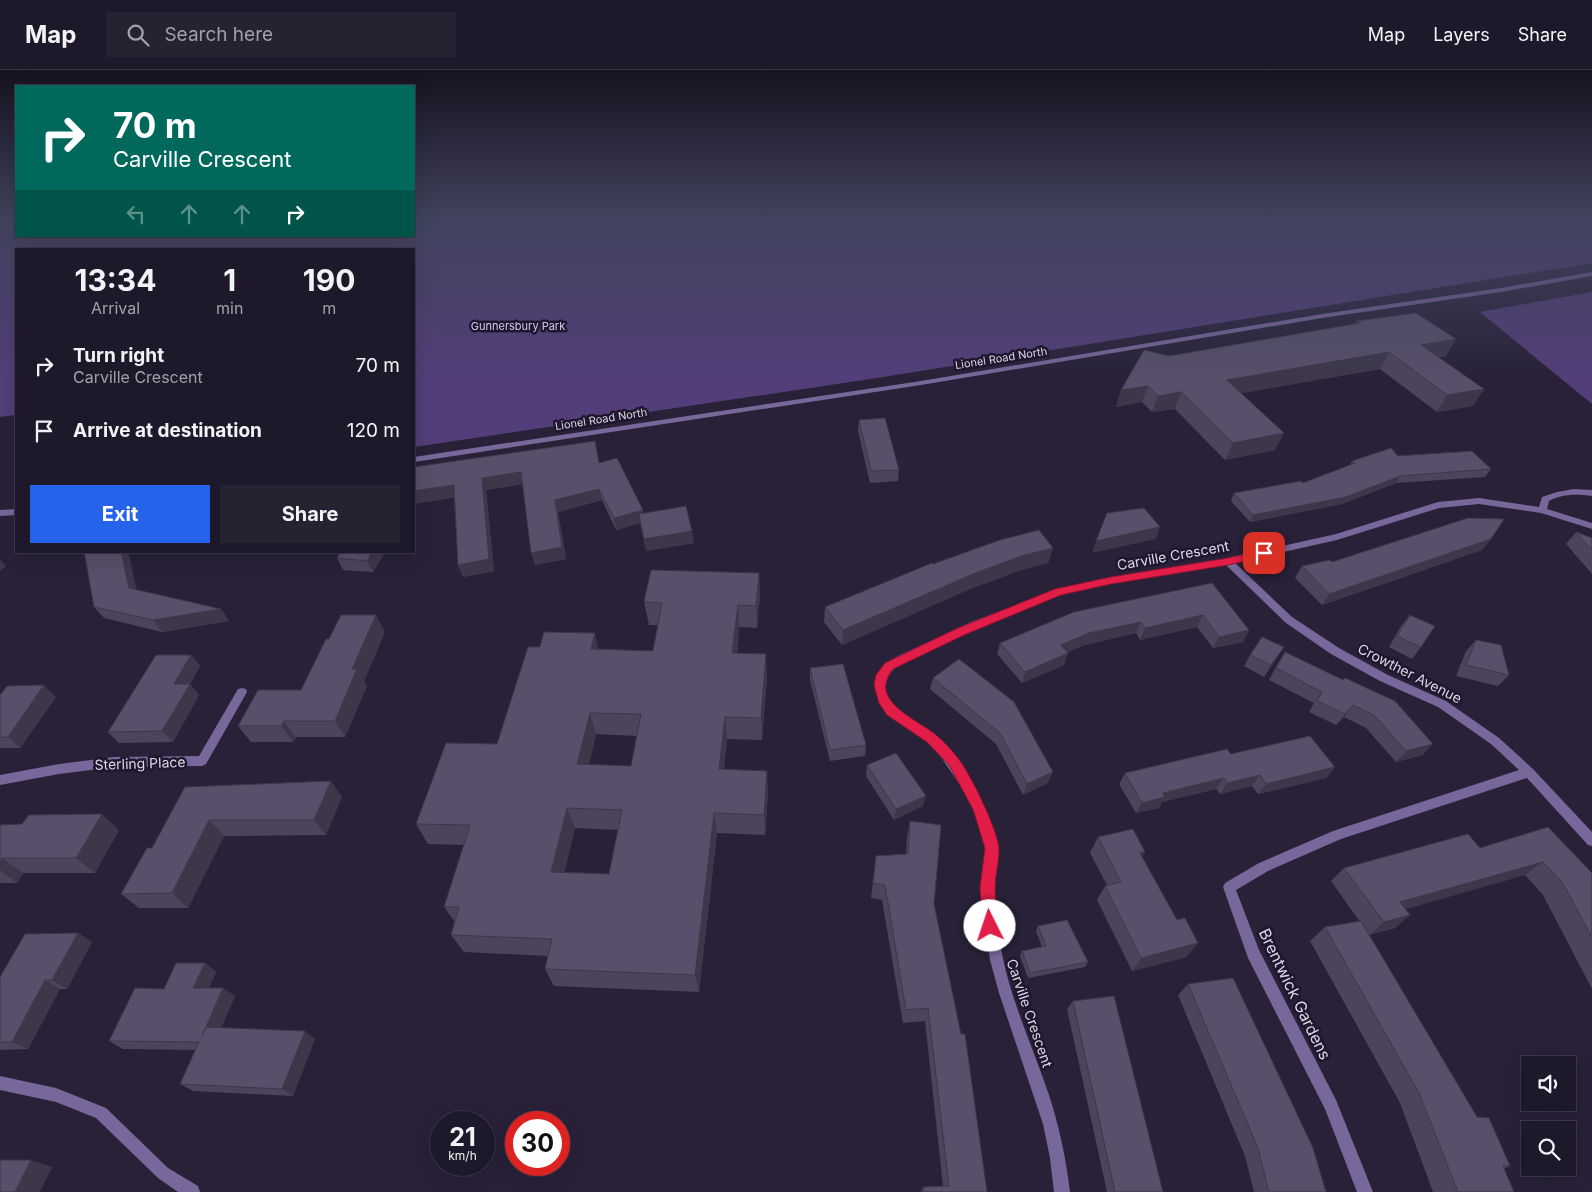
<!DOCTYPE html>
<style>
:root{--surface:#1e192a;--page:#262232;--text:#f1f3f6;--muted:#a1a0a8;--line:#3c3847;--accent:#2563eb}
body{margin:0;font-family:Inter,sans-serif;background:var(--page);color:var(--text);height:100vh;display:flex;flex-direction:column;font-size:19px;white-space:nowrap}
*{box-sizing:border-box;margin:0}
p{font-size:16px;color:var(--muted)}
.icon{flex:none;width:28px;height:28px;fill:none;stroke:currentColor;stroke-width:2;stroke-linecap:round;stroke-linejoin:round}
.map{position:relative;flex:1;overflow:hidden}
.side{position:absolute;left:15px;top:178px;width:400px;height:305px;display:flex;flex-direction:column;background:var(--surface);border-radius:0px;box-shadow:0 5px 20px #0002,0 0 0 1px var(--line)}
.side>*{flex:none}
.banner{position:absolute;left:15px;top:15px;width:400px;height:152px;border-radius:0px;box-shadow:0 5px 20px #0002,0 0 0 1px var(--line);background:#00695c;color:#fff;overflow:hidden}
.buttons{position:absolute;left:1521px;top:986px;display:grid;gap:10px}
.buttons a{display:grid;place-items:center;width:55px;height:55px;border-radius:0px;background:var(--surface);box-shadow:0 5px 20px #0002,0 0 0 1px var(--line);font-size:25px}
.speed{position:absolute;left:430px;top:1041px;display:flex;gap:10px;font-size:25px;font-weight:700;text-align:center}
.speed>*{display:grid;place-content:center;width:65px;height:65px;border-radius:50%;background:var(--surface);box-shadow:0 5px 20px #0002,0 0 0 1px var(--line);line-height:1}
.speed small{font-size:12px;font-weight:400}
.speed .limit{border:8px solid #d22;background:#fff;color:#111}
.pin{position:absolute;display:grid;place-items:center;width:42px;height:42px;color:#fff;margin:-21px;border-radius:10px;box-shadow:0 2px 8px #0006}
.me{position:absolute;width:55px;margin:-28px;rotate:356deg;stroke-linejoin:round;filter:drop-shadow(0 0 4px #0008)}
.turn{display:flex;align-items:center;gap:18px;height:105px;padding:0 15px;font-size:22px}
.turn .icon{width:65px;height:65px;stroke-width:2.5}
.turn b{display:block;font-size:35px;line-height:42px}
.lanes{display:flex;align-items:center;height:48px;padding:0 15px;background:#0003;justify-content:center;gap:25px;direction:ltr}
.lanes .off{opacity:.35}
.eta{display:flex;justify-content:space-evenly;align-items:center;height:85px;text-align:center}
.eta b{font-size:30px;font-weight:700;line-height:35px}
.cta{display:flex;gap:10px;margin-top:auto;padding:10px 15px}
.cta a{flex:1;height:58px;border-radius:0px;background:var(--accent);color:#fff;font-size:20px;font-weight:700;line-height:58px;text-align:center}
.cta a+a{background:var(--page);color:var(--text)}
ul{padding:0;list-style:none}
li{display:flex;align-items:center;gap:15px;height:65px;padding:0 15px}
li div{flex:1}
li b{display:block;font-size:19px}
li em{font-style:normal}
header{display:flex;align-items:center;gap:30px;box-sizing:border-box;height:70px;padding:0 25px;background:var(--surface);border-bottom:1px solid var(--line)}
header strong{font-size:24px}
nav{display:flex;gap:28px;margin-inline-start:auto;font-size:18px}
.search{width:350px;height:45px;background:var(--page);display:flex;align-items:center;gap:12px;box-sizing:border-box;padding:0 18px;border-radius:0px;color:var(--muted);font-size:19px}
.map>svg:first-child{display:block}
.green{fill:#533e79}
.lines{fill:none;stroke-linecap:round;stroke-linejoin:round}
.minor{fill:#78679b;fill-rule:evenodd}
.tertiary{fill:#78679b;fill-rule:evenodd}
.wall{fill:#4c445b;fill-rule:evenodd}
.shaded-wall{fill:#3e374a}
.building{fill:#584f6a;stroke:#3e374a;fill-rule:evenodd}
.route{fill:#e11d48;stroke:#92132f}
.labels{text-anchor:middle;dominant-baseline:central;stroke-width:5;stroke-linejoin:round;paint-order:stroke}
.far-park-label{font-size:11px;fill:#d3c7f1;stroke:#1f172e}
.far-street-label{font-size:11px;fill:#dcd8e7;stroke:#1f172e}
.street-label{font-size:14px;fill:#dcd8e7;stroke:#1f172e}
.near-street-label{font-size:16px;fill:#dcd8e7;stroke:#1f172e}
</style>
<header>
<strong>Map</strong>
<div class="search"><svg class="icon" aria-label="search" viewBox="0 0 24 24"><circle cx="10" cy="10" r="6"/><path d="M15 15l6 6"/></svg>Search here</div>
<nav><a>Map</a><a>Layers</a><a>Share</a></nav>
</header>
<div class="map">
<svg width="1592" height="1122" viewBox="0 0 1592 1122">
<rect width="100%" height="100%" fill="#282138"/>
<path class="green" d="M0,151H16V166H414V151H1592V193L877,308L414,377V179H16V345L0,347Z
M1592,222V334L1480,242L1485,241Z"/>
<g class="lines">
<path class="minor" d="M1574,419L1592,420V426C1576,424 1563,424 1549,431L1547,439L1592,453V459L1541,443L1479,434L1439,438L1337,470L1235,493L1292,547L1339,578L1388,605L1446,631L1499,668L1533,699L1592,762V776L1588,775L1527,708L1341,769L1268,801L1236,820L1259,880L1336,1030L1373,1122H1357L1325,1039L1248,888L1223,817L1225,813L1259,793L1333,761L1519,700L1491,674L1438,637L1380,611L1331,584L1286,553L1226,495C1173,503 1112,509 1061,525C1018,539 976,559 936,578C920,585 893,592 887,610C884,618 886,626 890,633C901,647 918,652 932,662C957,681 974,715 986,743C992,756 999,772 998,787C998,800 994,812 994,824C995,846 999,868 1003,889C1013,935 1033,978 1048,1022C1059,1055 1066,1088 1070,1122H1054L1050,1088L1043,1054L999,923L990,890L982,830V815L986,782L982,762L973,740L960,715L939,684L924,668L893,649L882,638L875,620L877,607L883,598L896,587L971,552L1059,519L1111,507L1228,488L1336,464L1438,432L1479,428L1539,437L1542,427L1557,422Z
M242,618L246,619L247,622L206,694L202,696L114,697L59,704L0,715V705L59,694L114,687L199,686L238,619Z
M0,1006L56,1018L106,1038L168,1098L198,1116L200,1122H178L158,1108L96,1048L56,1032L0,1020Z"/>
<path class="tertiary" d="M1592,202V206L1501,222L1322,248L921,315L414,392V387L921,311L1322,244L1501,218Z
M16,439V445L0,446V440Z"/>
</g>
<path class="wall" d="M1357,251L1446,286L1438,287L1484,319L1473,336L1437,342L1380,299L1241,323L1275,380L1225,390L1175,339L1152,342L1142,332L1116,337L1121,320L1169,286L1356,254Z
M859,350L899,400L898,411L870,413L858,361Z
M1398,386L1491,399L1485,407L1396,413L1342,434L1250,452L1231,431L1234,423L1303,413L1350,395L1352,391Z
M599,393L643,440V443L694,473L646,481L640,453L616,460L602,430L558,442L566,489L535,495L523,414L486,420L494,501L463,507L458,495L454,427L414,434Z
M1576,462L1592,468V504L1566,474Z
M1491,469L1482,480L1322,535L1295,508L1302,496Z
M1053,478L1048,493L1018,501L970,519L842,575L824,552L825,537L933,494Z
M128,481L136,520L221,539L229,551L162,562L104,548L94,537Z
M341,481H386L373,502L343,500L337,488Z
M759,503L760,525L757,558L739,557L737,583L767,606L762,670L727,669L724,699L768,721L765,765L717,763L699,922L554,916L545,899L548,886L464,882L451,865L455,852L444,837L464,775L428,774L416,754L497,674L599,579L653,581L658,555H649L644,532ZM596,664L637,666L631,696L589,695ZM575,758L618,760L609,804L564,802Z
M1212,513L1249,560L1243,572L1213,578L1197,557L1140,570L1136,563L1085,575L1067,582L1064,595L1022,613L997,584L1000,573Z
M1410,545L1421,577L1412,589L1389,577L1401,556Z
M385,562L364,611L367,616L345,667H296L293,672H251L238,656L301,620Z
M1476,570L1509,605L1498,616L1456,606L1466,581Z
M1284,577L1264,607L1244,596L1250,585Z
M1285,582L1343,610L1423,685L1396,692L1366,658L1344,647L1336,655L1309,642L1314,633L1269,610L1278,593Z
M191,585L200,596L190,614L199,625L173,672L119,673L108,662Z
M959,589L1048,713L1023,725L996,674L930,619L933,608Z
M810,598L866,675L865,686L830,691L810,610Z
M0,625L56,627L20,678H0Z
M1231,684L1335,697L1326,708L1258,724L1252,716L1220,724L1216,719L1162,732L1159,738L1136,743L1119,714L1125,703Z
M867,695L923,736L894,750L866,706Z
M185,717L342,727L326,765L224,766L188,838H139L121,824L152,778Z
M910,751L934,834L987,1122H921L923,1117L943,1116L925,951L903,953L882,830L871,828L876,786L906,784L907,767Z
M22,754L119,760L95,803H23L17,813H0V755Z
M1098,767L1142,787L1187,887L1132,901L1097,830L1105,816L1107,815L1090,783Z
M1480,778L1592,803V919L1543,825L1525,805L1405,839L1410,845L1395,858L1369,865L1366,860L1477,1047L1510,1096L1504,1099L1514,1122H1433L1400,1033L1310,871L1325,857L1360,852L1331,811L1344,798Z
M1038,856L1088,892L1085,897L1028,908L1020,886L1022,881L1042,877L1036,861Z
M78,863L92,872L67,919H60L28,979L0,980V907Z
M205,893L216,902L209,918H223L235,926L221,958L315,969L293,1026L193,1021L180,1014L196,980L123,979L109,971L164,919Z
M1188,914L1326,1122H1254L1245,1086L1178,925Z
M1073,931L1163,1122H1107L1067,939Z"/>
<path class="shaded-wall" d="M1456,269L1446,286L1411,292L1421,275Z
M1389,282L1380,299L1220,327L1227,310Z
M1148,316L1142,332L1116,337L1121,320Z
M1484,319L1473,336L1437,342L1447,325Z
M1181,322L1175,339L1152,342L1158,326Z
M1284,363L1275,380L1225,390L1233,373Z
M521,402L525,414L486,420L494,501L463,507L458,495L482,408Z
M1400,406L1396,413L1342,434L1250,452L1253,445Z
M454,415L458,427L414,434V421Z
M599,419L602,430L558,442L566,489L535,495L531,483L555,430Z
M643,440L645,452L616,460L614,448Z
M1160,457L1156,469L1092,483L1096,471Z
M692,461L694,473L646,481L644,469Z
M1491,469L1482,480L1322,535L1329,524Z
M1053,478L1048,493L1018,501L970,519L842,575L843,560L973,504L1021,486Z
M121,481H128L139,530L129,518Z
M373,481H386L373,502L367,491Z
M0,489L6,496L0,501Z
M759,503L760,525L757,558L756,536Z
M738,535L739,557L734,605L732,583Z
M221,539L229,551L162,562L153,550Z
M376,545L385,562L364,611L367,616L345,667L335,651L352,599Z
M1203,545L1197,557L1140,570L1145,558Z
M1141,552L1136,563L1085,575L1057,587L1061,575L1089,563Z
M1249,560L1243,572L1213,578L1219,567Z
M595,563L600,586L591,579Z
M1284,577L1264,607L1271,595Z
M1068,583L1064,595L1022,613L1025,602Z
M766,584L767,606L762,670L761,648Z
M191,585L200,596L183,625L174,614Z
M190,614L199,625L173,672L162,661Z
M44,615L56,627L20,678L8,667Z
M1353,635L1344,647L1336,655L1345,644Z
M590,643L596,664L584,715L577,694Z
M725,647L727,669L721,720L719,699Z
M284,651L296,667L293,672L281,656Z
M1433,674L1423,685L1396,692L1406,681Z
M1335,697L1326,708L1258,724L1266,714Z
M767,701L768,721L765,765L764,745Z
M1053,702L1048,713L1023,725L1027,714Z
M1260,705L1252,716L1220,724L1227,713Z
M1224,708L1216,719L1162,732L1159,738L1136,743L1142,733L1163,723Z
M331,711L342,727L326,765L314,750Z
M926,726L923,736L894,750L896,739Z
M567,738L575,758L560,821L551,802Z
M714,743L717,763L699,922L695,905Z
M102,744L119,760L95,803L76,788Z
M209,750L224,766L188,838L172,823Z
M1145,782L1136,797L1140,783Z
M2,788L23,803L17,813L0,800V792Z
M1543,792L1525,805L1385,845L1400,832Z
M1410,845L1395,858L1369,865L1384,852Z
M78,863L92,872L67,919L52,910Z
M1198,873L1187,887L1132,901L1141,888Z
M205,893L216,902L205,926L193,918Z
M45,910L60,919L28,979L12,972Z
M223,918L235,926L214,974L202,966Z
M305,961L315,969L293,1026L282,1019Z
M31,1090L52,1097L40,1122H15Z"/>
<path class="building" d="M1416,243L1456,269L1421,275L1484,319L1447,325L1389,282L1227,310L1284,363L1233,373L1181,322L1158,326L1148,316L1121,320L1144,280L1169,286L1360,253L1357,251Z
M885,348L899,400L871,401L859,350Z
M595,371L599,393L617,388L643,440L614,448L599,419L555,430L562,477L531,483L521,402L482,408L489,489L458,495L454,415L414,421V397Z
M1391,378L1398,386L1472,381L1491,399L1400,406L1346,427L1253,445L1234,423L1301,411L1303,413L1355,393L1352,391Z
M686,436L692,461L644,469L639,444Z
M1144,438L1160,457L1096,471L1107,443Z
M1468,448L1504,449L1491,469L1329,524L1302,496L1330,490L1332,492Z
M1039,460L1053,478L1021,486L973,504L843,560L825,537L932,493L933,494L1000,470Z
M1576,462L1592,468V480Z
M84,481H121L129,518L221,539L153,550L94,537Z
M341,481H373L367,491L337,488Z
M651,500L759,503L756,536L738,535L732,583L766,584L761,648L725,647L719,699L767,701L764,745L714,743L695,905L545,899L552,869L451,865L459,837H444L470,755L416,754L446,673L497,674L528,577H540L544,562L595,563L591,579L653,581L662,533L644,532ZM590,643L641,644L631,696L577,694ZM567,738L622,740L609,804L551,802Z
M1212,513L1249,560L1219,567L1203,545L1145,558L1141,552L1089,563L1061,575L1068,583L1025,602L1000,573L1074,542Z
M341,545H376L352,599H357L335,651H284L281,656H238L258,620H301L326,569H329Z
M1410,545L1435,556L1421,577L1397,566Z
M1262,567L1284,577L1271,595L1250,585Z
M1476,570L1501,575L1509,605L1466,595Z
M1285,582L1343,610L1345,608L1395,631L1433,674L1406,681L1375,646L1353,635L1345,644L1317,631L1322,622L1276,598Z
M156,585H191L174,614H190L162,661L108,662Z
M959,589L1014,632L1053,702L1027,714L1000,663L933,608Z
M843,594L866,675L830,680L810,598Z
M44,615L8,667H0V625L7,616Z
M1310,666L1335,697L1266,714L1260,705L1227,713L1224,708L1163,723L1165,727L1142,733L1125,703L1227,679L1231,684Z
M896,683L926,726L896,739L867,695Z
M331,711L314,750H209L172,823L121,824L147,778H152L185,717Z
M102,744L76,788H2L0,792V755L22,754L29,745Z
M910,751L941,755L934,834L961,964H965L987,1122H924L923,1117L949,1116L928,938L906,940L885,815L873,813L876,786L908,784Z
M1548,757L1592,803V867L1562,812L1543,792L1400,832L1410,845L1384,852L1344,798L1468,764L1480,778Z
M1133,759L1145,782L1140,783L1177,850L1185,848L1198,873L1141,888L1105,816L1121,812L1098,767Z
M1067,850L1088,892L1030,903L1022,881L1046,876L1038,856Z
M1361,851L1477,1047L1489,1048L1510,1096H1503L1514,1122H1458L1419,1023L1325,857Z
M78,863L52,910H45L12,972H0V907L25,864Z
M176,893H205L193,918H223L202,966L206,957L305,961L282,1019L180,1014L199,972L109,971L135,918L164,919Z
M1233,908L1313,1078L1326,1122H1269L1258,1078L1188,914Z
M1114,926L1163,1122H1115L1073,931Z
M0,1090H31L15,1122H0Z"/>
<linearGradient id="sky" x2="0" y2="1"><stop stop-color="#16121f"/><stop offset="0.49" stop-color="#42435e"/><stop offset="1" stop-color="#42435e" stop-opacity="0"/></linearGradient>
<rect width="1592" height="309" fill="url(#sky)"/>
<path class="route" d="M1264,480L1270,483L1268,486L1228,495L1111,514L1061,525L964,565L893,599C867,631 917,649 936,665C943,671 951,679 957,687C969,701 999,762 999,780C999,793 995,805 995,818C995,831 997,843 998,856L996,861L990,863L985,861L983,856L980,818L985,778L973,739L949,695L927,672L887,645L879,633L874,615L876,605L885,593L956,559L1055,519L1111,507L1228,488Z"/>
<g class="labels">
<g class="far-park-label">
<text x="518" y="256">Gunnersbury Park</text>
</g>
<g class="far-street-label">
<text transform="translate(1001 288) rotate(-9)">Lionel Road North</text>
<text transform="translate(601 349) rotate(-9)">Lionel Road North</text>
</g>
<g class="street-label">
<text transform="translate(1173 485) rotate(-10)">Carville Crescent</text>
<text transform="translate(1410 603) rotate(27)">Crowther Avenue</text>
<text transform="translate(140 693) rotate(-2)">Sterling Place</text>
<text transform="translate(1030 943) rotate(71)">Carville Crescent</text>
</g>
<g class="near-street-label">
<text transform="translate(1295 924) rotate(64)">Brentwick Gardens</text>
</g>
</g>
</svg>
<div class="buttons">
<a><svg class="icon" aria-label="sound" viewBox="0 0 24 24"><path d="M4 9h4l5-4v14l-5-4H4zM17 9q2 3 0 6"/></svg></a>
<a><svg class="icon" aria-label="search" viewBox="0 0 24 24"><circle cx="10" cy="10" r="6"/><path d="M15 15l6 6"/></svg></a>
</div>
<div class="speed"><div>21<small>km/h</small></div><div class="limit">30</div></div>
<div class="pin" style="left:1264px;top:483px;background:#d93025"><svg class="icon" aria-label="arrive" viewBox="0 0 24 24"><path d="M6 21V4h12l-3 4 3 4H6"/></svg></div>
<svg class="me" style="left:990px;top:856px" viewBox="-20 -20 40 40"><circle r="19" fill="#fff"/><path d="M0-13L10 11 0 6-10 11z" fill="#e11d48"/></svg>
<div class="banner">
<div class="turn"><svg class="icon" aria-label="right" viewBox="0 0 24 24"><path d="M7 20v-9h11M14 6l5 5-5 5"/></svg><div><b>70 m</b>Carville Crescent</div></div>
<div class="lanes"><svg class="icon off" aria-label="left" viewBox="0 0 24 24"><path d="M17 20v-9H6M10 6l-5 5 5 5"/></svg><svg class="icon off" aria-label="ahead" viewBox="0 0 24 24"><path d="M12 20V5M6 11l6-6 6 6"/></svg><svg class="icon off" aria-label="ahead" viewBox="0 0 24 24"><path d="M12 20V5M6 11l6-6 6 6"/></svg><svg class="icon" aria-label="right" viewBox="0 0 24 24"><path d="M7 20v-9h11M14 6l5 5-5 5"/></svg></div>
</div>
<section class="side">
<div class="eta">
<div><b>13:34</b><p>Arrival</p></div>
<div><b>1</b><p>min</p></div>
<div><b>190</b><p>m</p></div>
</div>
<ul>
<li><svg class="icon" aria-label="right" viewBox="0 0 24 24"><path d="M7 20v-9h11M14 6l5 5-5 5"/></svg><div><b>Turn right</b><p>Carville Crescent</p></div><em>70 m</em></li>
<li><svg class="icon" aria-label="arrive" viewBox="0 0 24 24"><path d="M6 21V4h12l-3 4 3 4H6"/></svg><div><b>Arrive at destination</b></div><em>120 m</em></li>
</ul>
<div class="cta"><a>Exit</a><a>Share</a></div>
</section>
</div>
